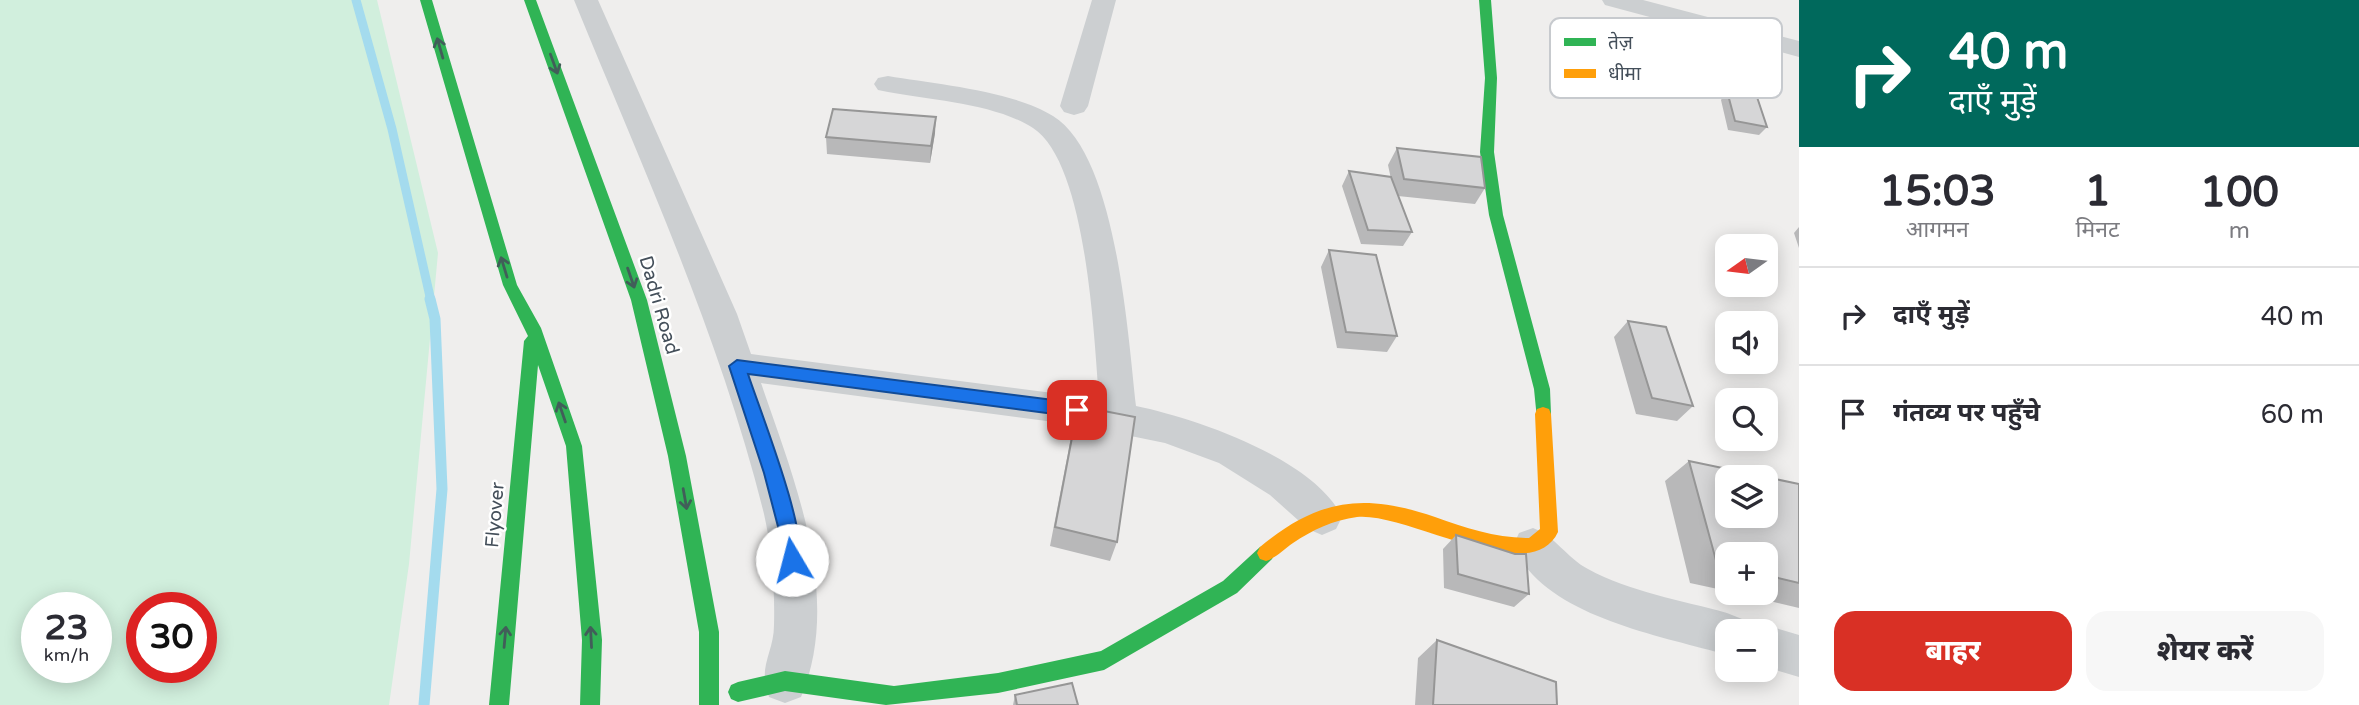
<!DOCTYPE html>
<html lang="hi">
<meta charset="utf-8">
<style>
:root{--surface:#fff;--page:#f7f7f7;--text:#2b2b33;--muted:#7c7c81;--line:#e1e1e2;--accent:#d93025}
body{margin:0;font-family:"Varela Round","Noto Sans Devanagari",sans-serif;background:var(--page);color:var(--text);height:100vh;display:flex;flex-direction:column;font-size:26px;white-space:nowrap}
*{box-sizing:border-box;margin:0}
p{font-size:23px;color:var(--muted)}
.icon{flex:none;width:38px;height:38px;fill:none;stroke:currentColor;stroke-width:2;stroke-linecap:round;stroke-linejoin:round}
.map{position:relative;flex:1;overflow:hidden}
.sheet{display:flex;flex-direction:column;background:var(--surface);width:560px}
.sheet>*{flex:none}
.banner{background:#00695c;color:#fff;overflow:hidden}
.needle{width:46px;rotate:256deg}
.controls{position:absolute;left:1715px;top:234px;display:grid;gap:14px}
.controls a{display:grid;place-items:center;width:63px;height:63px;border-radius:14px;background:var(--surface);box-shadow:0 4px 18px #0003;font-size:35px}
.speed{position:absolute;left:21px;top:592px;display:flex;gap:14px;font-size:35px;font-weight:700;text-align:center}
.speed>*{display:grid;place-content:center;width:91px;height:91px;border-radius:50%;background:var(--surface);box-shadow:0 4px 18px #0003;line-height:1}
.speed small{font-size:18px;font-weight:400}
.speed .limit{border:10px solid #d22;background:#fff;color:#111}
.pin{position:absolute;display:grid;place-items:center;width:60px;height:60px;color:#fff;margin:-30px;border-radius:14px;box-shadow:0 4px 10px #0006}
.me{position:absolute;width:77px;margin:-38px;rotate:352deg;stroke-linejoin:round;filter:drop-shadow(0 0 5px #0008)}
.turn{display:flex;align-items:center;gap:24px;height:147px;padding:0 35px;font-size:32px}
.turn .icon{width:91px;height:91px;stroke-width:2.5}
.turn b{display:block;font-size:49px;line-height:60px}
.eta{display:flex;justify-content:space-evenly;align-items:center;height:119px;text-align:center}
.eta b{font-size:42px;font-weight:800;line-height:49px}
.action{display:flex;gap:14px;margin-top:auto;padding:14px 35px}
.action a{flex:1;height:80px;border-radius:21px;background:var(--accent);color:#fff;font-size:28px;font-weight:800;line-height:80px;text-align:center}
.action a+a{background:var(--page);color:var(--text)}
ul{padding:0;list-style:none}
li{display:flex;align-items:center;gap:21px;height:98px;padding:0 35px;border-top:2px solid var(--line)}
li div{flex:1}
li b{display:block;font-size:26px}
li em{font-style:normal}
main{display:flex;flex:1;min-height:0}
.map>svg:first-child{display:block}
.green{fill:#d1efdd;fill-rule:evenodd}
.lines{fill:none;stroke-linecap:round;stroke-linejoin:round}
.stream-far1{stroke:#a4dbee;stroke-width:9}
.stream{stroke:#a4dbee;stroke-width:11}
.street{fill:#cccfd1;fill-rule:evenodd}
.fast{fill:#30b455;fill-rule:evenodd}
.slow{fill:#ff9f0a;fill-rule:evenodd}
.wall{fill:#b8b8b9}
.shaded-wall{fill:#969696}
.building{fill:#d6d6d7;stroke:#969696;stroke-width:2;fill-rule:evenodd}
.oneway{stroke:#415e59}
.route{fill:#1a73e8;stroke:#114b97;stroke-width:2}
.labels{text-anchor:middle;dominant-baseline:central;stroke-width:5;stroke-linejoin:round;paint-order:stroke}
.street-label{font-size:19px;fill:#444f5a;stroke:#fff}
.key{fill:#fff;stroke:#c7cace;stroke-width:2}
.key-label{font-size:19px;fill:#444f5a}
</style>
<main>
<div class="map">
<svg width="1799" height="705" viewBox="0 0 1799 705">
<rect width="100%" height="100%" fill="#efeeed"/>
<path class="green" d="M0,0H377L438,253L409,564L389,705H0ZM37,607H96V667H37ZM201,607V667H142V607Z"/>
<g class="lines">
<path class="stream-far1" d="M356,0L392,129L431,301"/>
<path class="stream" d="M424,705L442,489L435,319L430,299"/>
<path class="street" d="M574,0H598L737,314L751,354L1099,399C1094,338 1087,163 1033,128C996,104 932,100 888,92L878,90L874,84L878,78L888,76C936,84 1013,91 1053,116C1117,155 1128,337 1136,406C1195,418 1315,459 1342,517L1336,529L1322,535L1308,529L1270,495L1219,463L1165,443L1077,425L761,383C794,479 843,597 801,697L785,703L769,697C757,667 774,653 774,625C775,588 772,549 764,514C720,336 643,169 574,0Z
M1092,0H1116L1088,106L1084,112L1074,115L1064,112L1060,106Z
M1602,0H1643L1799,41V57L1605,5Z
M1533,528C1555,536 1567,558 1588,569C1630,592 1681,600 1727,613L1742,619L1748,632H1727V655C1659,635 1545,617 1513,546L1519,533Z
M1766,625L1799,635V677L1766,667V632H1750Z"/>
<path class="fast" d="M420,0H432L517,285L541,328L582,446L602,640L600,705H580L582,640L566,446L538,365L509,705H489L524,341L528,336L503,285Z
M524,0H536L647,300L686,456L719,632V705H699V632L668,456L631,300Z
M1479,0H1491L1497,78L1494,152L1503,215L1550,389L1551,414L1549,419L1543,421L1537,419L1534,389L1489,215L1480,152L1485,78Z
M1266,545L1272,547L1275,553L1272,559L1237,593L1104,670L998,693L886,705L785,691L738,702L731,699L728,692L731,685L738,682L785,671L894,686L998,673L1101,651L1223,581L1260,547Z"/>
<path class="slow" d="M1543,407L1549,409L1551,414L1558,532C1531,590 1409,512 1357,517C1334,520 1312,530 1293,543C1284,549 1276,558 1266,561L1260,559L1257,553L1260,547C1319,498 1364,493 1435,517C1466,528 1496,538 1529,538L1540,529L1535,414L1537,409Z"/>
</g>
<path class="wall" d="M1665,22L1710,59L1697,76L1662,70L1654,38Z
M1727,91L1767,127L1759,135L1728,130L1721,100Z
M935,133L930,163L827,154L826,137Z
M1397,148L1485,188L1475,204L1398,196L1412,232L1403,246L1361,244L1342,186L1349,171L1391,179L1388,165Z
M1799,227V248L1794,233Z
M1329,250L1397,336L1387,352L1337,348L1321,267Z
M1628,321L1693,406L1677,421L1636,414L1614,337Z
M1078,406L1117,542L1110,561L1050,546L1073,427Z
M1689,461L1799,484V608L1736,593H1766V555H1727V591L1690,583L1665,481Z
M1456,535L1529,594L1514,607L1444,588L1443,549Z
M1437,640L1557,705H1415L1418,658Z
M1015,695L1017,705H1013Z"/>
<path class="shaded-wall" d="M936,117L935,133L930,163L931,146Z"/>
<path class="building" d="M1727,91L1757,97L1767,127L1735,121Z
M833,109L936,117L931,146L826,137Z
M1397,148L1481,157L1485,188L1404,179Z
M1349,171L1391,177L1412,232L1368,230Z
M1329,250L1376,255L1397,336L1346,332Z
M1628,321L1666,327L1693,406L1652,398Z
M1078,406L1135,417L1117,542L1055,527Z
M1689,461L1799,484V583L1766,575V555H1727V566L1717,564ZM1727,478H1766V516H1727Z
M1456,535L1515,554H1526L1529,594L1458,574Z
M1437,640L1556,682L1557,705H1433Z
M1072,683L1078,705H1017L1015,695Z"/>
<defs><path id="oneway-shaft" d="M-6 0H5M1.5-3L5.5 0L1.5 3" fill="none" stroke-width="1.6" stroke-linecap="round" stroke-linejoin="round" transform="scale(1.75)"/></defs>
<g class="oneway">
<use href="#oneway-shaft" transform="translate(440 48) rotate(-106)"/>
<use href="#oneway-shaft" transform="translate(554 64) rotate(70)"/>
<use href="#oneway-shaft" transform="translate(504 267) rotate(-107)"/>
<use href="#oneway-shaft" transform="translate(631 278) rotate(71)"/>
<use href="#oneway-shaft" transform="translate(562 412) rotate(-109)"/>
<use href="#oneway-shaft" transform="translate(685 499) rotate(80)"/>
<use href="#oneway-shaft" transform="translate(505 637) rotate(-85)"/>
<use href="#oneway-shaft" transform="translate(591 637) rotate(-93)"/>
</g>
<path class="route" d="M737,360L1077,403L1083,405L1086,410L1083,415L1077,417L748,374C759,408 811,538 798,566L792,569L785,566L781,538L764,473L729,366Z"/>
<g class="labels">
<g class="street-label">
<text transform="translate(659 305) rotate(74)">Dadri Road</text>
<text transform="translate(495 515) rotate(-85)">Flyover</text>
</g>
</g>
<rect x="1550" y="18" width="232" height="80" rx="10" class="key"/>
<rect x="1564" y="38" width="32" height="8" fill="#30b455"/>
<rect x="1564" y="69" width="32" height="9" fill="#ff9f0a"/>
<g class="key-label">
<text x="1608" y="49">तेज़</text>
<text x="1608" y="80">धीमा</text>
</g>
</svg>
<div class="controls">
<a><svg class="needle" viewBox="-14 -14 28 28"><path d="M0-13l5 13h-10z" fill="#e53935"/><path d="M0 13l5-13h-10z" fill="#7c7c81"/></svg></a>
<a><svg class="icon" aria-label="sound" viewBox="0 0 24 24"><path d="M4 9h4l5-4v14l-5-4H4zM17 9q2 3 0 6"/></svg></a>
<a><svg class="icon" aria-label="search" viewBox="0 0 24 24"><circle cx="10" cy="10" r="6"/><path d="M15 15l6 6"/></svg></a>
<a><svg class="icon" aria-label="layers" viewBox="0 0 24 24"><path d="M12 4l9 5-9 5-9-5zM3 14l9 5 9-5"/></svg></a>
<a>+</a>
<a>−</a>
</div>
<div class="speed"><div>23<small>km/h</small></div><div class="limit">30</div></div>
<div class="pin" style="left:1077px;top:410px;background:#d93025"><svg class="icon" aria-label="arrive" viewBox="0 0 24 24"><path d="M6 21V4h12l-3 4 3 4H6"/></svg></div>
<svg class="me" style="left:792px;top:560px" viewBox="-20 -20 40 40"><circle r="19" fill="#fff"/><path d="M0-13L10 11 0 6-10 11z" fill="#1a73e8"/></svg>
</div>
<section class="sheet">
<div class="banner">
<div class="turn"><svg class="icon" aria-label="right" viewBox="0 0 24 24"><path d="M7 20v-9h11M14 6l5 5-5 5"/></svg><div><b>40 m</b>दाएँ मुड़ें</div></div>
</div>
<div class="eta">
<div><b>15:03</b><p>आगमन</p></div>
<div><b>1</b><p>मिनट</p></div>
<div><b>100</b><p>m</p></div>
</div>
<ul>
<li><svg class="icon" aria-label="right" viewBox="0 0 24 24"><path d="M7 20v-9h11M14 6l5 5-5 5"/></svg><div><b>दाएँ मुड़ें</b></div><em>40 m</em></li>
<li><svg class="icon" aria-label="arrive" viewBox="0 0 24 24"><path d="M6 21V4h12l-3 4 3 4H6"/></svg><div><b>गंतव्य पर पहुँचे</b></div><em>60 m</em></li>
</ul>
<div class="action"><a>बाहर</a><a>शेयर करें</a></div>
</section>
</main>
